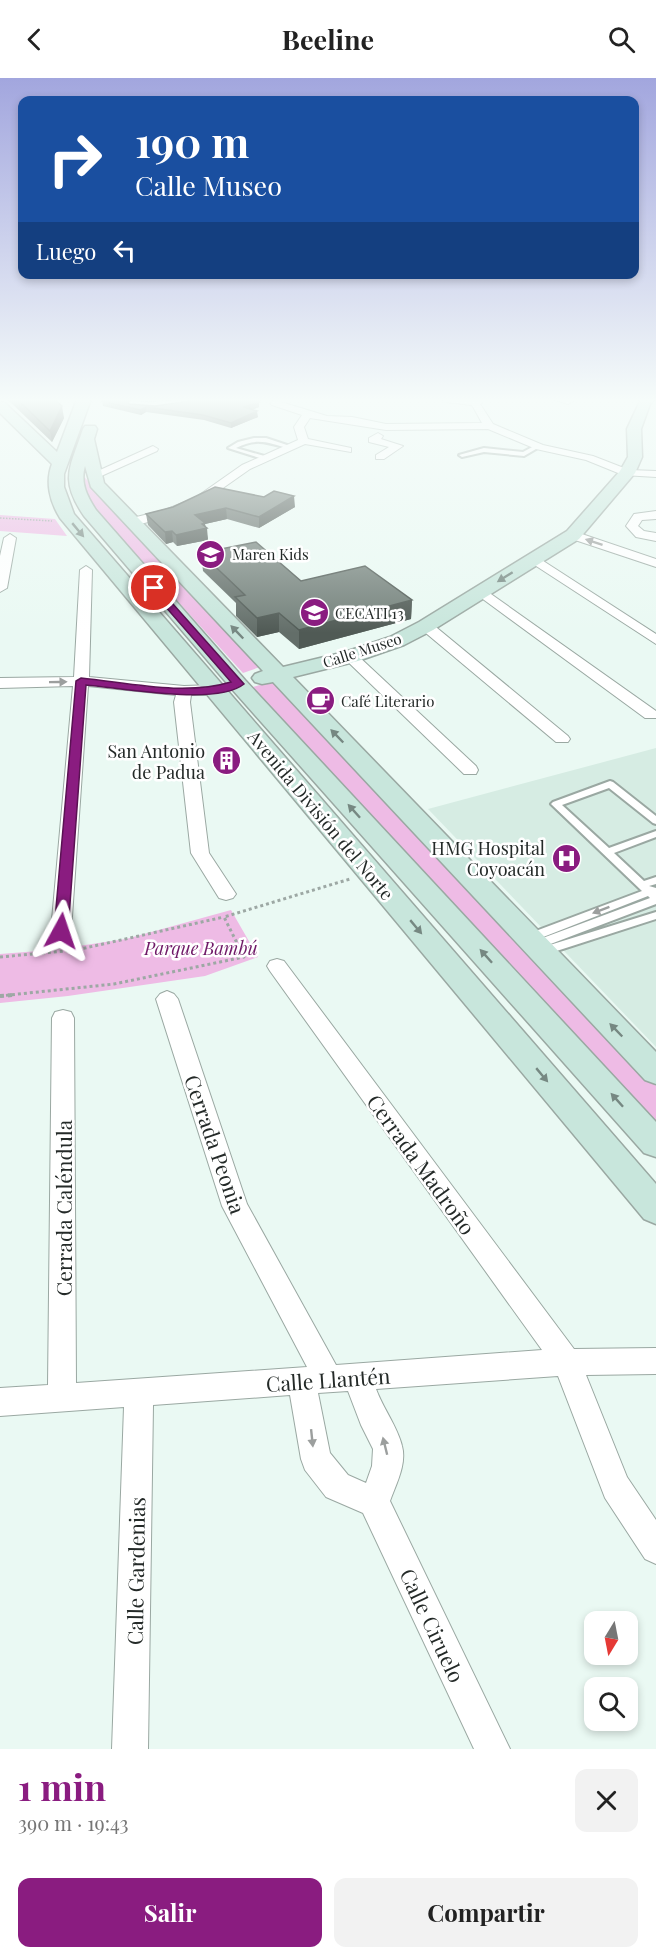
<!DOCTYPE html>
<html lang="es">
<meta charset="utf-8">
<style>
:root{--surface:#fff;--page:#f2f2f2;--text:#222;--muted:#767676;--accent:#8a1c80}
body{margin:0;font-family:"Playfair Display",serif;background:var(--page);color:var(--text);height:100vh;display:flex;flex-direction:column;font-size:22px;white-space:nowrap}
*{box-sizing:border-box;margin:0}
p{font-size:20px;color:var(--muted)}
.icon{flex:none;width:33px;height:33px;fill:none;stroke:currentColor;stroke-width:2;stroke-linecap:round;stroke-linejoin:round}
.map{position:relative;height:1671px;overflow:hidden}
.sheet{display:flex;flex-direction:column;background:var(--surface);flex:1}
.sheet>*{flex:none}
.banner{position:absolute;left:18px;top:18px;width:621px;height:183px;border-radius:12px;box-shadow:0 3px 9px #0003;background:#1a4fa0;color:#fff;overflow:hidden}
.needle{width:39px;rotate:190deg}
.tools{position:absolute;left:584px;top:1533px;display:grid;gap:12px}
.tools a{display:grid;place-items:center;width:54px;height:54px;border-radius:12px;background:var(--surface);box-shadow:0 3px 9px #0003;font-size:30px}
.pin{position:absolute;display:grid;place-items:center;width:51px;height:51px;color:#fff;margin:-26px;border:3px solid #fff;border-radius:50%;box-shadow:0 2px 6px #0007}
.me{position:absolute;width:66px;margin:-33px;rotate:5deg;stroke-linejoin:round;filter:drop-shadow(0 0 4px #0008)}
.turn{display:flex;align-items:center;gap:21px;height:126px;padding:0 18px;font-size:27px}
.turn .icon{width:78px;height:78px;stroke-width:2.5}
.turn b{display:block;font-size:42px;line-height:51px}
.then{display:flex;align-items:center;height:57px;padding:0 18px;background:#0003;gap:12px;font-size:22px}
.round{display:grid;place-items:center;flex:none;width:63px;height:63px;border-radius:12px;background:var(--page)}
.overview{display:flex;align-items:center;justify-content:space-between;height:102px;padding:0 18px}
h1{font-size:36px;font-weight:700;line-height:45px;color:var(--accent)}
.button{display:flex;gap:12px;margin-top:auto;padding:12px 18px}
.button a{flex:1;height:69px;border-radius:12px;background:var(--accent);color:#fff;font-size:24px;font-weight:700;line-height:69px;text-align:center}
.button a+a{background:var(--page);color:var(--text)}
header{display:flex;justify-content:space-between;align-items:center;height:78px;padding:0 18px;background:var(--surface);font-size:27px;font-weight:700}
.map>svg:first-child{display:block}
.built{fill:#d6ece3}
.green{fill:#eebbe5}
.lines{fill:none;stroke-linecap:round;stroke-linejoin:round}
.lane-casing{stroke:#9aa8a2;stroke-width:4}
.street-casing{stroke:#9aa8a2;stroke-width:2}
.secondary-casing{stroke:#9aa8a2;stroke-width:3}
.path-far2{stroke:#9da8a4;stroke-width:1.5;stroke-dasharray:1.5 1.5;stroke-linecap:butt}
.path-far1{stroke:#9da8a4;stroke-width:3;stroke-dasharray:3 3;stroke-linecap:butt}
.path{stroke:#9da8a4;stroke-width:4;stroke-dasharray:4 4;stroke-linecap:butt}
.lane{fill:#fff;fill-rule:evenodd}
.street{fill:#fff;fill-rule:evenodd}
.secondary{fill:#c8e6dc;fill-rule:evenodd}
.wall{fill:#636e69}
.shaded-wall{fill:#505a55}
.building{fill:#73807a;stroke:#505a55;stroke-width:1.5}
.oneway{fill:#768882}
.oneway2{fill:#9c9f9e}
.route{fill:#8a1c80;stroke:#5a1253;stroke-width:1.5}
.labels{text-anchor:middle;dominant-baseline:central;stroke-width:5;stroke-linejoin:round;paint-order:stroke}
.far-poi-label{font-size:15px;fill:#242a28;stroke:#fff;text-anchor:start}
.far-street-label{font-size:15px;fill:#242a28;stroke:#fff}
.poi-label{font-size:18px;fill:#242a28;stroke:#fff;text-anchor:end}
.street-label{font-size:18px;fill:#242a28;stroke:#fff}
.park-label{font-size:18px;font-style:italic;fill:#6f1967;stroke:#fff}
.near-street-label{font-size:21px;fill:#242a28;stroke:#fff}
</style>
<header><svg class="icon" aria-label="back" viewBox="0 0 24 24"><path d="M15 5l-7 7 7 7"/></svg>Beeline<svg class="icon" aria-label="search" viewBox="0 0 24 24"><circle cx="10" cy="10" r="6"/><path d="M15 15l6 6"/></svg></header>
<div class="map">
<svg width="656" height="1671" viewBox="0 0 656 1671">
<rect width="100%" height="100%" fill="#eaf9f3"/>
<path class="built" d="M656,670V969L428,731Z"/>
<path class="green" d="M82,396L99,416L260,589L243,595L109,448L85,417Z
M0,437L55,441L67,458L0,453Z
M276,602L656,1008V1045L253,609Z
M231,832L258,879L205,898L68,918L0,925V876L51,872L126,861Z"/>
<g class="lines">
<defs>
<path id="lane" d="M254,360H266L293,369L290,371C268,365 258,359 236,370L268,379L269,380L266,382L228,370L238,364Z
M536,367L541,368L524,378L484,374L462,379L459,377L484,370L523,374Z
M610,703L613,704L656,738V746L653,745L609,710L562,727L609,770L656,753V759L614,775L644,803L656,799V806L649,808L656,810V826L540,870H532L531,867L532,864L650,820L648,818L533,863H525L524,860L525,857L642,813L551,726L553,724Z
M656,834V841L541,878L536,874L537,871Z"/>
<path id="street" d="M132,321H142L140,324C163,325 186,320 210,321L205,324L155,331L130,329L128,327Z
M274,321H284L281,324L327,338L352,339L386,346L482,345L472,327L446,324L441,321H487L480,326L493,346L543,367L593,378L629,392L656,393V399L623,397L586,382L536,371L488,351L386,352L310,340L304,349L308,361L351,370V374L305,366L250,391L203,424L173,438L132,448L128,447V441L165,432L195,420L242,387L298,362L294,349L302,337L272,327L270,325Z
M552,321H571L573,323L568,326Z
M378,355L383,358L381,361L403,368L384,381H376V377L389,369L369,364V360Z
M153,368L158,371L157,373L99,399H91L89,397Z
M656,433V441L642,442L638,448L644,453L656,455V463L636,459L626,448L634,436Z
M573,453L656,481V489L569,460V454Z
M10,456L16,460L7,510L0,514V478L4,460Z
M534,477L656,556V566L530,484L528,481Z
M86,488L92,492L89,599L184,608L215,607L223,612L215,617H191L190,624L209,775L236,816L233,820L226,822L219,820L191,775L174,624L176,617L88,608L71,853L68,858L61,860L54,858L51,853L73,608L0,610V600L74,599L80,492Z
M481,509L656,633V640H645L476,516L474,513Z
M426,544L431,545L568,658L570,661L568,664H556L421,551L419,548L421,545Z
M351,575L356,576L476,688L478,692L476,696H464L346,582L344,579Z
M277,881L284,883L574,1271L656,1270V1296L586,1297L627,1399L656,1442V1486L645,1481L605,1420L558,1298L376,1311C383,1330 398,1350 402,1368C407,1386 396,1406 390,1423L510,1671H474L363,1435L326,1419L305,1392L301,1381L290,1317L153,1327L148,1671H112L124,1329L0,1338V1310L48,1307L52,940L55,934L63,932L71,934L74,940L76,1305L307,1289L222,1128L156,921L160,916L167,913L174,916L178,921L247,1126L336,1287L542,1272L270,893L267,888L270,883ZM348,1313L361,1347L373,1371L372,1388L366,1405L348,1397L330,1375L318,1315Z"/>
<path id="secondary" d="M77,321H91L64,396V409L74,436L656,1106V1146L644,1141L60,440C50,424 45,404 52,386L0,335V324L5,325L57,374Z
M641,321H655L650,326L641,351L642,379L635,395L579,461L433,552L404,567L358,583L293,599L656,974V1006L645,1002L273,604L262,606L255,604L252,600L255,596L263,593L91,409L85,388C80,405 87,418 96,432L245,602L656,1044V1079L644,1075L231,610L84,438C59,401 70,390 83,351L85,348H95L97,351L94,361L104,405L283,589L345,574L390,559L419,544L567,453L620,393L628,379L627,351Z"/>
</defs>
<use href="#lane" class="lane-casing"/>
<use href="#street" class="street-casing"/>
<use href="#secondary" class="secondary-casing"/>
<path class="path-far2" d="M0,440L52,443"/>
<path class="path-far1" d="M0,879L76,872L224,839
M0,918L114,906L244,879L224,839L350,801"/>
<path class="path" d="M0,918L13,917"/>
<use href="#lane" class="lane"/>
<use href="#street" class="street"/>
<use href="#secondary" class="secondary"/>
</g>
<path class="wall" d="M7,321H54L64,340L52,364Z
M105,321H130L128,325L129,326L155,328L258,324L259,329L252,332L258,339L231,350L204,342L146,334L141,337L103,328L102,323Z
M173,429H295L259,450L227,441L205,446L208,462L177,468L173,464L166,466L148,447L146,436Z
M201,475L301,503L412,522L411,541L299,571L279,554L257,559L236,538V525L203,493Z"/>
<path class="shaded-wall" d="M251,321H265L250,326Z
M259,324V329L244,334V329Z
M62,328L64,340L52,364L50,353Z
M146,329V334L141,337L140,332Z
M257,333L258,339L231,350V345Z
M294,418L295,429L259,450V439Z
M226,430L227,441L205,446L206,451L207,450L208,462L177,468L176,457L195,437Z
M172,453L173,464L166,466L165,454Z
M412,522L411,541L299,571V552Z
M279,535V554L257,559V540Z"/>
<path class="building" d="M17,321H54L62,328L50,353Z
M105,321H126L125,322L129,326L155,328L205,321H251H250L259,324L244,329L257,333L231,345L203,337L146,329L140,332L102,323Z
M215,409L264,419L274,413L294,418L259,439L226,430L195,437L205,445L202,446L207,450L176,457L172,453L165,454L146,436L173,429Z
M256,464L301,503L365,488L412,522L299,552L279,535L257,540L235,519L245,517L201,475Z"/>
<defs><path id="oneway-solid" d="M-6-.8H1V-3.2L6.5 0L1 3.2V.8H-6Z" transform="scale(1.5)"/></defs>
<g class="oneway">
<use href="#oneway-solid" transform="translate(78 452) rotate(50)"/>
<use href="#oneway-solid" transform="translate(505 499) rotate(148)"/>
<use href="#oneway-solid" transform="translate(237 554) rotate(-134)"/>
<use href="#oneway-solid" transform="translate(337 658) rotate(-134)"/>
<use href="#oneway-solid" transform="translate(354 733) rotate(-132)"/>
<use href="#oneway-solid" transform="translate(416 849) rotate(50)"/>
<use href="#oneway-solid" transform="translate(486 878) rotate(-132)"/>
<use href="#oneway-solid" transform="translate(616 952) rotate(-134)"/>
<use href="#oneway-solid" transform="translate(542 997) rotate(50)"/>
<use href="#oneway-solid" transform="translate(617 1022) rotate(-132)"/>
</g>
<g class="oneway2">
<use href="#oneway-solid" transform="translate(594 464) rotate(-162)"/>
<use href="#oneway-solid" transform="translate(58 604) rotate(-1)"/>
<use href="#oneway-solid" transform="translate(601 832) rotate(159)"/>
<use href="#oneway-solid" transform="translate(312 1360) rotate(84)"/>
<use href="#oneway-solid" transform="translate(385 1368) rotate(-104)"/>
</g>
<linearGradient id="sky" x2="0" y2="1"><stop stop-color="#a2a6de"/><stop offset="0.58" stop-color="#f6fcfa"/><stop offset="1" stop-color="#f6fcfa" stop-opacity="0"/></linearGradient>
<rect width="656" height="555" fill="url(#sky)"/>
<path class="route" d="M151,508H157L244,606C217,628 122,610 86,607L68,853L61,857L54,853L76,603L81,600C130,605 184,618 231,604L151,512Z"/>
<defs>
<symbol id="school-disc" viewBox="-11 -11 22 22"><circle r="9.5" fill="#8a1c80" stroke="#fff"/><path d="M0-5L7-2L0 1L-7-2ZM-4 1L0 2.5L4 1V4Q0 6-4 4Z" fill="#fff"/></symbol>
<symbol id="university-disc" viewBox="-11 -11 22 22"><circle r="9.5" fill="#8a1c80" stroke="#fff"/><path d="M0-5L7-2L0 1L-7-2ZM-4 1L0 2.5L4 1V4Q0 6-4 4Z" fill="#fff"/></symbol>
<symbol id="cafe-disc" viewBox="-11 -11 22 22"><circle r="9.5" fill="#8a1c80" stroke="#fff"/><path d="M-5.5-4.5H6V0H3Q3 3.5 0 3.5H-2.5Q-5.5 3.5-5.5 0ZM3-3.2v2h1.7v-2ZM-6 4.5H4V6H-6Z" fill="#fff"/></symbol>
<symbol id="building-disc" viewBox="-11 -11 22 22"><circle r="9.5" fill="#8a1c80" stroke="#fff"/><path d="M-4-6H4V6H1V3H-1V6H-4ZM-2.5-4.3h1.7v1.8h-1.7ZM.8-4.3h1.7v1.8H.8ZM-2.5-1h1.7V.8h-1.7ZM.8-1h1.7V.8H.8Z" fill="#fff"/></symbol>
<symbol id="hospital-disc" viewBox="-11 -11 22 22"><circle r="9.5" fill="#8a1c80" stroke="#fff"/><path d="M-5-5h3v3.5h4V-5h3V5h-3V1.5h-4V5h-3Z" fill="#fff"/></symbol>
</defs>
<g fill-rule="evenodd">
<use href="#school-disc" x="194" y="460" width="33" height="33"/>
<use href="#university-disc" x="298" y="518" width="33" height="33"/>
<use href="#cafe-disc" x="304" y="606" width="33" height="33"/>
<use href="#building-disc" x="210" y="666" width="33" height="33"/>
<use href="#hospital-disc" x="550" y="764" width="33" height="33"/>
</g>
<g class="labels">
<g class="far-poi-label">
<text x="232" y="476">Maren Kids</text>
<text x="335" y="535">CECATI 13</text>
<text x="341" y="623">Café Literario</text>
</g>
<g class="far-street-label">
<text transform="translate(362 572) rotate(-18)">Calle Museo</text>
</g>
<g class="poi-label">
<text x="205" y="673">San Antonio<tspan x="205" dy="21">de Padua</tspan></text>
<text x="545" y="770">HMG Hospital<tspan x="545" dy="21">Coyoacán</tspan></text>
</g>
<g class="street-label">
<text transform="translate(321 737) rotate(50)">Avenida División del Norte</text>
</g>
<g class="park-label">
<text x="201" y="870">Parque Bambú</text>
</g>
<g class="near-street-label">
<text transform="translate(216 1066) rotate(71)">Cerrada Peonia</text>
<text transform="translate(422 1086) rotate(54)">Cerrada Madroño</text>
<text transform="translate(63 1130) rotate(-90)">Cerrada Caléndula</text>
<text transform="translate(328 1301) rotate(-4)">Calle Llantén</text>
<text transform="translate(135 1493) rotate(-89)">Calle Gardenias</text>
<text transform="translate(433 1547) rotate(65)">Calle Ciruelo</text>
</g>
</g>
</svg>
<div class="tools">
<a><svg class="needle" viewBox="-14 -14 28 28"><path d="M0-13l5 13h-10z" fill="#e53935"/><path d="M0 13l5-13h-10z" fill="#767676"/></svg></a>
<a><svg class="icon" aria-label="search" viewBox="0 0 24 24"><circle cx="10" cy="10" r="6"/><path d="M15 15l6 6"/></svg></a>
</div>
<div class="pin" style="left:154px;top:510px;background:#d93025"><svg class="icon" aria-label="arrive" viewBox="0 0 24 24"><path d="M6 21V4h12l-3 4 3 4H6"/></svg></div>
<svg class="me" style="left:61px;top:853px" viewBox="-20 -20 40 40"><path d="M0-17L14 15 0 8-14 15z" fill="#8a1c80" stroke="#fff" stroke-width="4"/></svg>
<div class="banner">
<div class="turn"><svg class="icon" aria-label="right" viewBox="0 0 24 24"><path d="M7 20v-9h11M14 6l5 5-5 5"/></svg><div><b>190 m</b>Calle Museo</div></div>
<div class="then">Luego<svg class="icon" aria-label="left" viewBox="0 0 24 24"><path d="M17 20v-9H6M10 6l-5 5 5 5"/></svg></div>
</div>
</div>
<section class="sheet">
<div class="overview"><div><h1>1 min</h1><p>390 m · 19:43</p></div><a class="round"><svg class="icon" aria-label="close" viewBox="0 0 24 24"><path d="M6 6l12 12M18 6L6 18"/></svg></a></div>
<div class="button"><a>Salir</a><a>Compartir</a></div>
</section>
